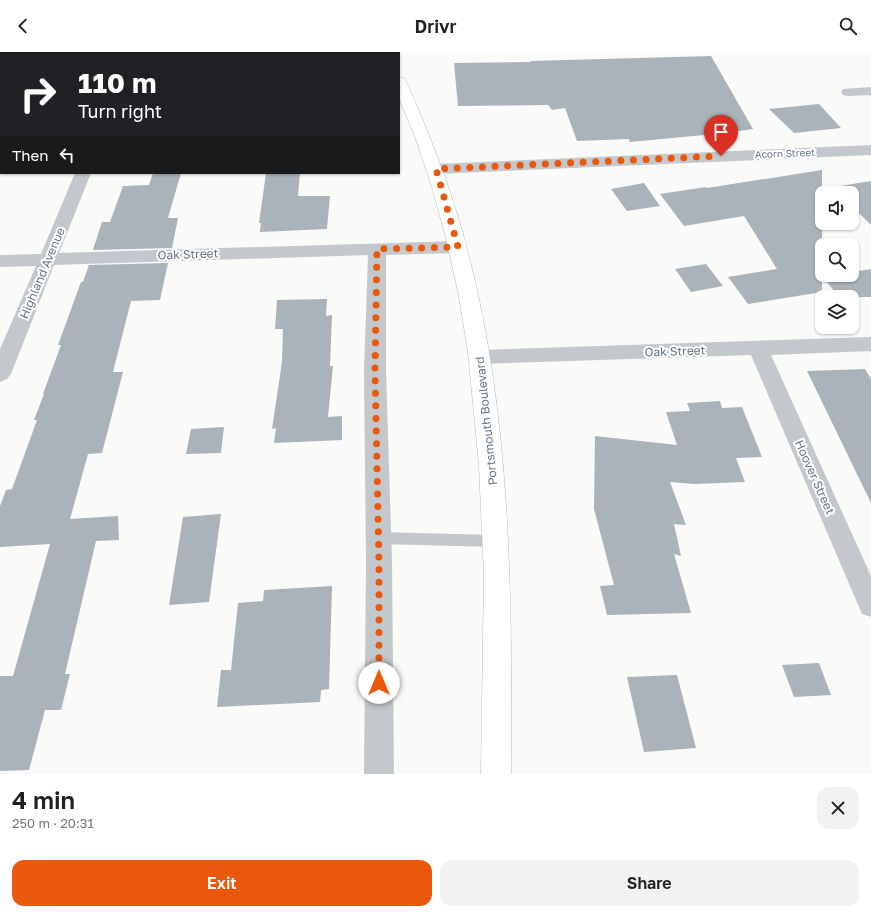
<!DOCTYPE html>
<meta charset="utf-8">
<style>
:root{--surface:#fff;--page:#f2f2f2;--text:#202124;--muted:#757577;--accent:#ea580c}
body{margin:0;font-family:"Golos Text",sans-serif;background:var(--page);color:var(--text);height:100vh;display:flex;flex-direction:column;font-size:15px;white-space:nowrap}
*{box-sizing:border-box;margin:0}
p{font-size:13px;color:var(--muted)}
.icon{flex:none;width:22px;height:22px;fill:none;stroke:currentColor;stroke-width:2;stroke-linecap:round;stroke-linejoin:round}
.map{position:relative;height:722px;overflow:hidden}
.panel{display:flex;flex-direction:column;background:var(--surface);flex:1}
.panel>*{flex:none}
.guide{position:absolute;left:0px;top:0px;width:400px;height:122px;box-shadow:0 1px 3px #0004;background:#202124;color:#fff;overflow:hidden}
.buttons{position:absolute;left:815px;top:134px;display:grid;gap:8px}
.buttons a{display:grid;place-items:center;width:44px;height:44px;border-radius:8px;background:var(--surface);box-shadow:0 1px 3px #0004;font-size:20px}
.pin{position:absolute;display:grid;place-items:center;width:34px;height:34px;color:#fff;margin:-41px -17px;border-radius:50% 50% 50% 0;rotate:-45deg;box-shadow:0 0 4px #0007}
.pin .icon{rotate:45deg}
.me{position:absolute;width:44px;margin:-22px;rotate:0deg;stroke-linejoin:round;filter:drop-shadow(0 0 3px #0008)}
.turn{display:flex;align-items:center;gap:14px;height:84px;padding:0 12px;font-size:18px}
.turn .icon{width:52px;height:52px;stroke-width:2.5}
.turn b{display:block;font-size:28px;line-height:34px}
.then{display:flex;align-items:center;height:38px;padding:0 12px;background:#0003;gap:8px;font-size:15px}
.round{display:grid;place-items:center;flex:none;width:42px;height:42px;border-radius:12px;background:var(--page)}
.head{display:flex;align-items:center;justify-content:space-between;height:68px;padding:0 12px}
h1{font-size:24px;font-weight:600;line-height:30px}
.action{display:flex;gap:8px;margin-top:auto;padding:8px 12px}
.action a{flex:1;height:46px;border-radius:12px;background:var(--accent);color:#fff;font-size:16px;font-weight:600;line-height:46px;text-align:center}
.action a+a{background:var(--page);color:var(--text)}
header{display:flex;justify-content:space-between;align-items:center;height:52px;padding:0 12px;background:var(--surface);font-size:18px;font-weight:600}
.map>svg:first-child{display:block}
.building{fill:#aab3b9}
.lines{fill:none;stroke-linecap:round;stroke-linejoin:round}
.primary-casing{stroke:#b5babe;stroke-width:1}
.service{fill:#c3c8cc;fill-rule:evenodd}
.minor{fill:#c3c8cc;fill-rule:evenodd}
.primary{fill:#fff;fill-rule:evenodd}
.route{stroke:#ea580c;stroke-width:7;stroke-dasharray:0 12.6}
.labels{text-anchor:middle;dominant-baseline:central;stroke-width:4;stroke-linejoin:round;paint-order:stroke}
.far-street-label{font-size:10px;fill:#657683;stroke:#fff}
.street-label{font-size:12px;fill:#657683;stroke:#fff}
</style>
<header><svg class="icon" aria-label="back" viewBox="0 0 24 24"><path d="M15 5l-7 7 7 7"/></svg>Drivr<svg class="icon" aria-label="search" viewBox="0 0 24 24"><circle cx="10" cy="10" r="6"/><path d="M15 15l6 6"/></svg></header>
<div class="map">
<svg width="871" height="722" viewBox="0 0 871 722">
<rect width="100%" height="100%" fill="#fafaf8"/>
<path class="building" d="M711,4L753,77L725,81L630,90L629,87L577,89L565,56L552,58L548,53L458,54L454,11L531,10L530,9Z
M819,52L841,76L794,81L769,57Z
M822,118V240L748,252L728,225L777,217L744,164L684,174L660,142L706,135L707,136Z
M153,121H181L168,166H178L172,196L93,198L102,170H110L123,134L149,133Z
M266,121H300L298,144H330L327,177L260,180L261,171H259Z
M871,129V173L852,154V141H840L834,135Z
M644,131L660,154L627,159L611,137Z
M168,211L160,248L131,249L113,320H123L102,401L88,402L70,467L118,464L119,488L96,489L65,622H70L61,658H45L29,718L0,719V624H13L50,492L0,495V454L6,438L12,437L37,368H34L44,342H43L61,293H58L81,230H83L89,213Z
M706,212L723,234L691,240L675,217Z
M871,217V245H839L822,224L852,223V220Z
M327,247L326,264L332,263L330,314H333L328,365L342,364V388L274,391L276,376L272,377L282,310L283,277H275L277,248Z
M865,317L871,327V451L807,319Z
M720,349L722,356L742,355L762,405L736,406L745,430L694,432L670,430L686,473L674,472L681,504L674,502L691,561L607,563L600,534L614,533L594,457L595,384L677,393L666,360L690,359L687,351Z
M224,375L221,401L186,402L191,377Z
M221,462L209,550L169,553L183,465Z
M332,534L329,637L321,638L320,650L217,655L221,618H231L238,551L263,549L264,538Z
M819,611L831,643L794,645L782,613Z
M677,623L696,696L644,700L627,625Z"/>
<g class="lines">
<defs>
<path id="primary" d="M378,0H392L393,1H379Z
M399,25L404,26L406,29C429,81 450,134 465,189C512,362 512,544 511,722H481L484,523L479,413L468,300L459,245L447,190L432,135L414,82L399,46Z"/>
</defs>
<use href="#primary" class="primary-casing"/>
<path class="service" d="M379,480L495,483L500,484L502,489L500,494L495,495L379,492L374,491L372,486L374,481Z"/>
<path class="minor" d="M126,0H140V1H126Z
M871,35V43L848,44L843,43L841,40L843,37Z
M871,93V103L436,122L430,120L428,117L430,114L436,112Z
M75,121H91L59,201L458,189L464,191L467,195L464,199L458,201L386,203V319L392,510L394,722H364L366,510L364,319L368,203L54,213L11,322L7,327L0,330V297L36,214L0,215V203L41,202Z
M871,285V299L771,303L871,524V565L862,562L751,303L480,312L473,310L470,305L473,300L480,298Z"/>
<use href="#primary" class="primary"/>
</g>
<g class="lines">
<path class="route" d="M379,631V510L375,319L377,197L458,195L436,117L721,104"/>
</g>
<g class="labels">
<g class="far-street-label">
<text transform="translate(785 101) rotate(-2)">Acorn Street</text>
</g>
<g class="street-label">
<text transform="translate(188 202) rotate(-2)">Oak Street</text>
<text transform="translate(42 221) rotate(-67)">Highland Avenue</text>
<text transform="translate(675 299) rotate(-2)">Oak Street</text>
<text transform="translate(486 369) rotate(-96)">Portsmouth Boulevard</text>
<text transform="translate(815 425) rotate(66)">Hoover Street</text>
</g>
</g>
</svg>
<div class="buttons">
<a><svg class="icon" aria-label="sound" viewBox="0 0 24 24"><path d="M4 9h4l5-4v14l-5-4H4zM17 9q2 3 0 6"/></svg></a>
<a><svg class="icon" aria-label="search" viewBox="0 0 24 24"><circle cx="10" cy="10" r="6"/><path d="M15 15l6 6"/></svg></a>
<a><svg class="icon" aria-label="layers" viewBox="0 0 24 24"><path d="M12 4l9 5-9 5-9-5zM3 14l9 5 9-5"/></svg></a>
</div>
<div class="pin" style="left:721px;top:104px;background:#d93025"><svg class="icon" aria-label="arrive" viewBox="0 0 24 24"><path d="M6 21V4h12l-3 4 3 4H6"/></svg></div>
<svg class="me" style="left:379px;top:631px" viewBox="-20 -20 40 40"><circle r="19" fill="#fff"/><path d="M0-13L10 11 0 6-10 11z" fill="#ea580c"/></svg>
<div class="guide">
<div class="turn"><svg class="icon" aria-label="right" viewBox="0 0 24 24"><path d="M7 20v-9h11M14 6l5 5-5 5"/></svg><div><b>110 m</b>Turn right</div></div>
<div class="then">Then<svg class="icon" aria-label="left" viewBox="0 0 24 24"><path d="M17 20v-9H6M10 6l-5 5 5 5"/></svg></div>
</div>
</div>
<section class="panel">
<div class="head"><div><h1>4 min</h1><p>250 m · 20:31</p></div><a class="round"><svg class="icon" aria-label="close" viewBox="0 0 24 24"><path d="M6 6l12 12M18 6L6 18"/></svg></a></div>
<div class="action"><a>Exit</a><a>Share</a></div>
</section>
